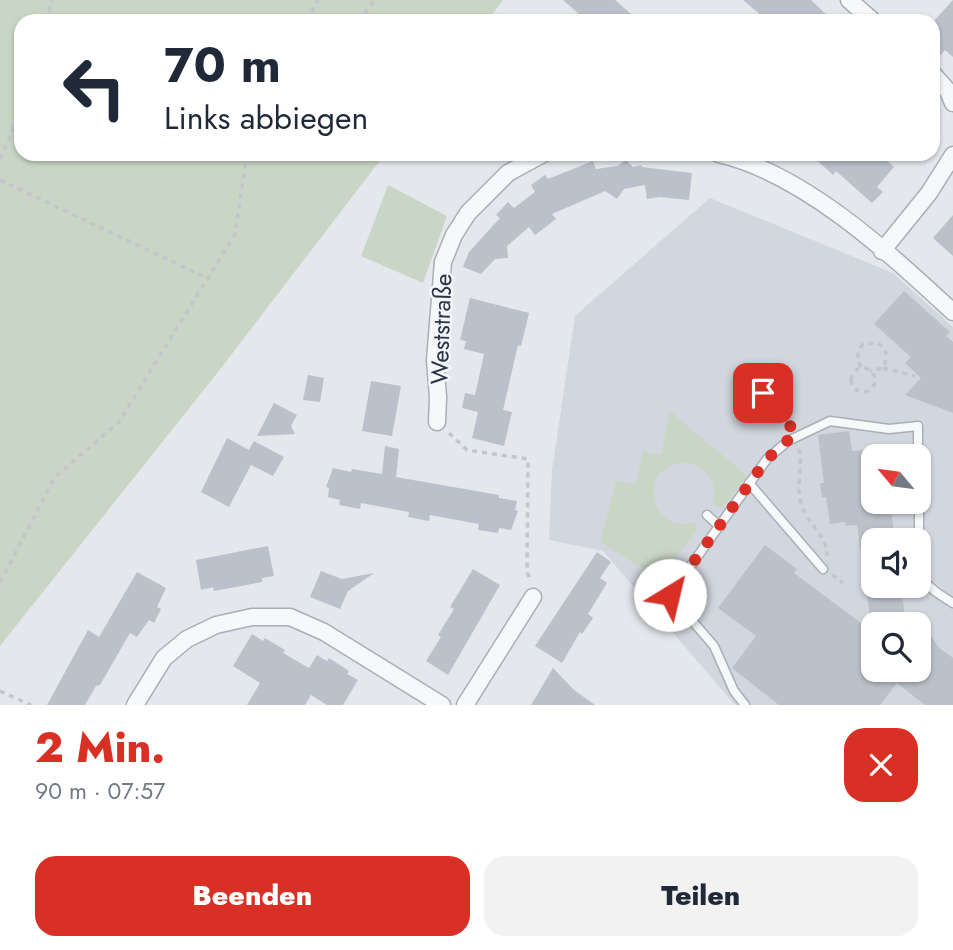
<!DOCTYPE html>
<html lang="de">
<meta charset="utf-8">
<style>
:root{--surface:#fff;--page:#f2f2f3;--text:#1f2937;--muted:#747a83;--accent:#d93025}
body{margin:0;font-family:Jost,sans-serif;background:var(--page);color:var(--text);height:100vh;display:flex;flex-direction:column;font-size:26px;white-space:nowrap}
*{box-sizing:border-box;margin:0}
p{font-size:23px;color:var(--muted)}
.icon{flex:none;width:38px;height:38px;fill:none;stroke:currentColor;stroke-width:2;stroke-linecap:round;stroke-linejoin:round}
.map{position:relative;height:705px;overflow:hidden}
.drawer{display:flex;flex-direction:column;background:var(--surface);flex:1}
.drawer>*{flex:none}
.guide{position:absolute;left:14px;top:14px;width:926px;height:147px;border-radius:21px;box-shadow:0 2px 5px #0004;background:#fff;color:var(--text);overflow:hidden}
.needle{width:46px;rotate:299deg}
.controls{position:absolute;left:861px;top:444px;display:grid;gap:14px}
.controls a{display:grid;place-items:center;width:70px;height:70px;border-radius:14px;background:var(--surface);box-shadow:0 2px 5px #0004;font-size:35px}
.pin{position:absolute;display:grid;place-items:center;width:60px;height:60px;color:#fff;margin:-30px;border-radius:14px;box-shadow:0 4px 10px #0006}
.me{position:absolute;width:77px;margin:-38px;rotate:36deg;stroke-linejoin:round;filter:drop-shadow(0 0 5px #0008)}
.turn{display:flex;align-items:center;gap:24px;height:147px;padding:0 35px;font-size:32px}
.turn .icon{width:91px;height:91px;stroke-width:2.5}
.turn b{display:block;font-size:49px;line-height:60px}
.round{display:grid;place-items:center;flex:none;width:74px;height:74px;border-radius:21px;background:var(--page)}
.headline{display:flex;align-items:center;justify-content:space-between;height:119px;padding:0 35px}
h1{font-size:42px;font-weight:800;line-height:52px;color:var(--accent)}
.cta{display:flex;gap:14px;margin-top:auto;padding:14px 35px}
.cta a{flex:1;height:80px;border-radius:21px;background:var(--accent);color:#fff;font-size:28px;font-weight:800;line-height:80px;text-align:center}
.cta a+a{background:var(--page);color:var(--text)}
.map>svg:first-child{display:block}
.built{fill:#d2d6de;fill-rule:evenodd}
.green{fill:#c9d6c5}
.building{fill:#bbc0ca}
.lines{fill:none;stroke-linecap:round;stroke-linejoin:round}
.service-casing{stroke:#a9aeb7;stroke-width:11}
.minor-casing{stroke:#a9aeb7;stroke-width:19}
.path{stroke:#c2c5cb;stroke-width:3.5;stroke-dasharray:5 5;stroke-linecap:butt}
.service{stroke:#f7f8fa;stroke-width:8}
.minor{stroke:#f7f8fa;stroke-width:16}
.route{stroke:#d93025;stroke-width:12;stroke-dasharray:0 21.6}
.labels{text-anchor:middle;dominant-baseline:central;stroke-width:5;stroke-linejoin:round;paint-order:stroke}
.street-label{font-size:24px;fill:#2b3445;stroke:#f4f6f9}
</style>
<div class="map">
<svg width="953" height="705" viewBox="0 0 953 705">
<rect width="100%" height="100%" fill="#e4e7ec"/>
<path class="built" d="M710,198L893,273L953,327V705H735L603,551L549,540L552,470L575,316ZM873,457H919V502H873ZM873,541H919V586H873ZM873,625H919V670H873Z"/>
<path class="green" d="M0,0H503L487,21H21V154H385L218,372L0,646Z
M388,185L447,216L423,283L361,256Z
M671,412L747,476L722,508L713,505C715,492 715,480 704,470C697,464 688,462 679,463C637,470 651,537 695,522L697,531L658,578L600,542L616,481L636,484L643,451L661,455L669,414Z"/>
<path class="building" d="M563,0H615L639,21H587Z
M743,0H811L833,21H768Z
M953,0V57L945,50L933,64V22Z
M810,154H880L894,167L877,187L883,192L872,203L836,171L833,175Z
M626,160L633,167L642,165V167L692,173L689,200L660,197L647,199L645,185L624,189L617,199L605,191L552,214L556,219L535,235L529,227L507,246L508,258L495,259L481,274L463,267L469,252L500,218L496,215L508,202L514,208L535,192L531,185L545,175L548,179L593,161L596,169L617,166Z
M953,215V256L933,238Z
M904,291L950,332L946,336L953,342V413L905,395L921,378L905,363L911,357L874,324Z
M470,298L529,313L521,346L518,345L503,410L512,412L504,446L472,438L478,412L462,408L465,393L475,395L484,354L464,349L466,341L460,340Z
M308,375L324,378L320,402L303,400Z
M371,381L401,386L392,436L362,431Z
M274,403L297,415L291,426L295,434L257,436Z
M849,431L852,451L873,449V502H890L895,541H873V572L864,573L857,525L846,526L845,522L830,524L826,497H822L820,483H824L818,435Z
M227,438L249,450L254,441L284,457L273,476L251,465L229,507L201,492Z
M385,446L399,449L396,477L499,495V498L517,501L515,510L518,511L511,530L499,528L498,533L478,530L479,524L430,515L429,521L408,517L409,512L361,503L360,509L339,505L340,500L328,497L329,488L326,487L333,468L351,472L352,469L382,474Z
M765,545L797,569L794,573L873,632V670H919V617L939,648L953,658V705H925L897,683L880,705H779L732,668L756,636L718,608Z
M268,546L274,576L262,578V582L214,591L213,587L201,590L196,560Z
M597,552L611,562L600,578L607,583L588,614L593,618L582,634L580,632L562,663L535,646Z
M473,569L500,585L448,675L426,661L441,637L438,635L454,609L450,607Z
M321,571L342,579L374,573L348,591L340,609L310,597Z
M137,572L166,588L157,607L161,609L154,623L149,620L137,637L130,633L100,685L96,686L85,705H47L88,630L99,637Z
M866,586H901L906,625H871Z
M252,634L263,641L265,638L285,650L283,653L309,668L317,655L327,661L329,658L349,671L347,674L358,680L343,705H327L311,695L305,705H247L260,683L233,666Z
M553,668L574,690L595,705H531Z"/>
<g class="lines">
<defs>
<path id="service" d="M749,483L823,569
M919,502V541
M707,515L720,527
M919,549C919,583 926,586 953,603
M745,705L734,691L714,646L670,595L767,459L788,441L830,421L889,429L918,426V457"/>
<path id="minor" d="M849,0L873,21
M933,74L948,91L953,103
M719,154C805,174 890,254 953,312
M882,251L929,193L953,155
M437,422L438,397L435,360L443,262L454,235L468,213L508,173L543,154
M135,705L164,658L187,639L216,625L252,617H290L324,632L442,705
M465,705L533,597"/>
</defs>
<use href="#service" class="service-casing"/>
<use href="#minor" class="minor-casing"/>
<path class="path" d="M46,21L52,0
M307,21L318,0
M358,21L375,0
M0,159L21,110
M0,180L207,278
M861,367C856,359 857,352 863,344L878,343C888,350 888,357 883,368L870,371
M851 380a12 12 0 1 1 24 0a12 12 0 1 1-24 0Z
M883,368L915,376
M763,393L779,405L790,426
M449,433L467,450L528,459L527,571L530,581
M799,449C803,468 795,488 802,506C808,526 827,534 827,556
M832,575L843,583
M0,582L55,477L119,422L235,234L247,154
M0,691L31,705"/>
<use href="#service" class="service"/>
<use href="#minor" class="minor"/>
</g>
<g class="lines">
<path class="route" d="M670,595L767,459L788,440L796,437L779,405L763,393"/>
</g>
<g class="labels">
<g class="street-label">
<text transform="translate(441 329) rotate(-88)">Weststraße</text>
</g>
</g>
</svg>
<div class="controls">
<a><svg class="needle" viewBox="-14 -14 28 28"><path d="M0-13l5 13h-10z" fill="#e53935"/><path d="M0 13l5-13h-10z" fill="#747a83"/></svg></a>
<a><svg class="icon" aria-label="sound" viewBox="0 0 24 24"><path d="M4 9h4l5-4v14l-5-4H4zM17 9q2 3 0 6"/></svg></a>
<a><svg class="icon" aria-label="search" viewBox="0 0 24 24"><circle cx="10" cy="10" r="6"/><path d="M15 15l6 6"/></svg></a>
</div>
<div class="pin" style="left:763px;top:393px;background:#d93025"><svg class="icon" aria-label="arrive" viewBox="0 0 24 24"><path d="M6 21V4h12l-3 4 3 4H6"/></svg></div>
<svg class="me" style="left:670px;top:595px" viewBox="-20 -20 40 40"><circle r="19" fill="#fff"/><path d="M0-13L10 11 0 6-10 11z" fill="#d93025"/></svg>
<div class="guide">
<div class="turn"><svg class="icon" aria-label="left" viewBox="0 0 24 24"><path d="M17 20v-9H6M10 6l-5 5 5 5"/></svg><div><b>70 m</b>Links abbiegen</div></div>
</div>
</div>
<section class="drawer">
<div class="headline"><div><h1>2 Min.</h1><p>90 m · 07:57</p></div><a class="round" style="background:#d93025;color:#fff"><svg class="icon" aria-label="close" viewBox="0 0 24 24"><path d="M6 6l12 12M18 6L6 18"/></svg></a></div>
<div class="cta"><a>Beenden</a><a>Teilen</a></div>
</section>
